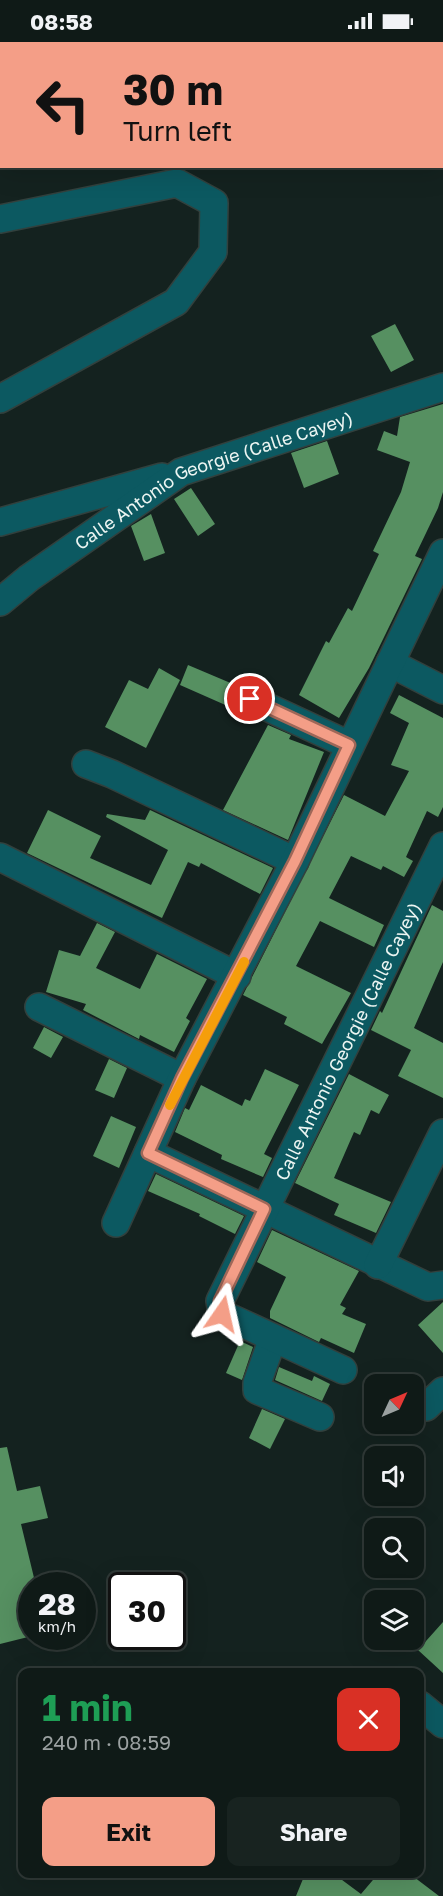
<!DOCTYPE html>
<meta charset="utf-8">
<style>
:root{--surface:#0f1a17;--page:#182320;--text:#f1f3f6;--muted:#9ba1a1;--line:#2f3836;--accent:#f49e87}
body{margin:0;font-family:"Golos Text",sans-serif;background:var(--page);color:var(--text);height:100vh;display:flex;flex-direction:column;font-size:22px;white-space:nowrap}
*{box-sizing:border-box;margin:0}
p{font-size:20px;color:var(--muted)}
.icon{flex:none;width:33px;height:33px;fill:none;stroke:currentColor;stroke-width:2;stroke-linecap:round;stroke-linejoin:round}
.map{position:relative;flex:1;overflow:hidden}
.sheet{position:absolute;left:18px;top:1626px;width:406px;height:210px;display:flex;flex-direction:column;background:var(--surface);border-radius:12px;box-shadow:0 6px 24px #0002,0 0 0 2px var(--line)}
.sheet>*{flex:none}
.top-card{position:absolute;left:0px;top:0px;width:444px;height:126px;box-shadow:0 6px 24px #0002,0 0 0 2px var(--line);background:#f49e87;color:#111;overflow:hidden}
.needle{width:39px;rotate:46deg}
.buttons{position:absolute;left:364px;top:1332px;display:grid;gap:12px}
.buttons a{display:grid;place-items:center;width:60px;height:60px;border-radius:12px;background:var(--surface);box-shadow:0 6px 24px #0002,0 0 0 2px var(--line);font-size:30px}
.speed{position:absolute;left:18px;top:1530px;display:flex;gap:12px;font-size:30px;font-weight:700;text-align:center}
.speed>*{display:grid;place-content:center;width:78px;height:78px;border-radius:50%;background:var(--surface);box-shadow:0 6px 24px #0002,0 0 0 2px var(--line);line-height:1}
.speed small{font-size:15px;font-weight:400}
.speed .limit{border:3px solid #111;border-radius:9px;background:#fff;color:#111}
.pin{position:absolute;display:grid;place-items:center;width:51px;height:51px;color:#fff;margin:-26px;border:3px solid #fff;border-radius:50%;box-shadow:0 2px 6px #0007}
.me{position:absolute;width:66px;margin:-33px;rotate:11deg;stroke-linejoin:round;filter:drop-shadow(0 0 4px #0008)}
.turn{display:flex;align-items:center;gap:21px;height:126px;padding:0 24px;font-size:27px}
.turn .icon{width:78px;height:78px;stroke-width:2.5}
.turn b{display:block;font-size:42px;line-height:51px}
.round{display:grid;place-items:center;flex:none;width:63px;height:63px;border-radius:12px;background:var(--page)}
.summary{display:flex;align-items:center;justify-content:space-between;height:102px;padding:0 24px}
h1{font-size:36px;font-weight:700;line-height:45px;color:#1e9e55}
.cta{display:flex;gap:12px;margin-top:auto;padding:12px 24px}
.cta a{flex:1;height:69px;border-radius:12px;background:var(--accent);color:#111;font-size:24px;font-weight:700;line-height:69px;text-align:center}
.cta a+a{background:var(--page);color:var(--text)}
.status{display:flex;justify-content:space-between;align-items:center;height:42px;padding:0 30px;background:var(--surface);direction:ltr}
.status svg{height:16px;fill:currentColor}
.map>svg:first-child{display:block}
.green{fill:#2a3404}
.building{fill:#569061}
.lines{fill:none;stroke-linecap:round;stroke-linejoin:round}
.minor-casing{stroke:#32403d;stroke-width:30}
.minor{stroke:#0c5961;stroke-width:27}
.route-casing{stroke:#9f6758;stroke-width:15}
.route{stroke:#f49e87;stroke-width:10}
.slow{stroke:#f59e0b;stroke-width:10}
.labels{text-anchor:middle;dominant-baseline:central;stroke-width:5;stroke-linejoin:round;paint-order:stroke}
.street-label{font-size:18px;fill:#ecf5f2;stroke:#0b1915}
</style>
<div class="status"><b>08:58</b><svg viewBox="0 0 49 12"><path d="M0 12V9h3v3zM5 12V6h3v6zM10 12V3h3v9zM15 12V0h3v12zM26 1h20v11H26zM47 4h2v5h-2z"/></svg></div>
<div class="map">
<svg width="443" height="1854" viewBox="0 0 443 1854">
<rect width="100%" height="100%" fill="#14221f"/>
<path class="green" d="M0,0H443V76L442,2H2L0,46Z"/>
<path class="building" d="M395,282L414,318L391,330L371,294Z
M443,362V450L438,466L415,514L422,517L369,626L339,676L299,653L326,599L329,601L348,566L352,569L379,512L373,509L401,450L410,420L377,408L384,389L397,394L400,375Z
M327,399L339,432L304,446L291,411Z
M191,446L215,482L198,494L174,457Z
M151,472L165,511L144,519L131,484Z
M188,623L240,645L234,658L239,669L180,643Z
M159,626L180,638L146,706L105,685L129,638L148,647Z
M399,653L443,676V765L438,775L427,769L406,815L413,819L404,835L383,824L381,828L351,814L329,856L384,883L374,905L320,879L296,924L351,951L322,1002L284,982L287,975L243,953L344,753L385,774L409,729L391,723L409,681L390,671Z
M268,683L291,693L289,697L324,710L288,798L223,768Z
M48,768L101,794L90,816L151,843L168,808L106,775L107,772L145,778L150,768L273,826L260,852L201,821L199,825L188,820L162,876L27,811Z
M432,863L443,869V920L414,986L443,1001V1056L398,1034L411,1008L371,988L380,969L382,971Z
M97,881L115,890L96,926L140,947L157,912L207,937L186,976L190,979L174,1010L140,993L139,997L83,968L86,962L46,950L59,908L80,914Z
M44,985L63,995L51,1016L33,1006Z
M109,1017L127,1026L114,1056L95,1048Z
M265,1027L299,1043L264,1112L272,1116L263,1135L221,1117L222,1113L175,1090L185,1066L189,1068L201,1043L242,1064L245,1057L250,1059Z
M349,1032L389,1053L379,1072L371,1068L360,1093L354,1090L334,1136L391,1160L376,1191L334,1173L339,1162L295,1141Z
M111,1074L136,1085L119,1126L93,1114Z
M156,1132L244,1174L235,1192L199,1174L200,1172L148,1149Z
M272,1188L359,1229L340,1263L346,1266L342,1272L366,1282L354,1311L321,1296L319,1300L270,1276V1269L286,1235L257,1220Z
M443,1260V1311L418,1283Z
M240,1299L253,1305L242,1338L226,1331Z
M279,1325L312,1339L314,1334L330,1342L322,1359L275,1338Z
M262,1367L285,1377L270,1407L249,1396Z
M7,1405L17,1449L40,1444L48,1476L21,1482L36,1544H32V1594L0,1602V1406Z
M443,1580V1631L418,1608Z
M305,1832H334L361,1852L378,1832H410L439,1854H296Z"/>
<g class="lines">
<defs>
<g id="minor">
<path d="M0,177L177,141L214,161L213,210L176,260L0,357"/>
<path d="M0,480L162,435"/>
<path id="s1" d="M0,560L29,536L181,430L443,345"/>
<path d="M390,621L443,648"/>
<path d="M250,657L349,703"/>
<path d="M86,722L112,732L295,819"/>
<path d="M0,815L237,934"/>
<path d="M39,965L182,1036"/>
<path d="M148,1111L428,1245L443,1243"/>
<path d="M116,1181L182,1036L295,819L443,511"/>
<path d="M378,1223L443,1091"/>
<path d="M273,1296L257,1341V1348L320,1375"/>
<path id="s2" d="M343,1328L222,1272L220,1259L443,804"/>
<path d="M426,1365L443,1349"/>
<path d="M420,1663L443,1682"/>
</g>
</defs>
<use href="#minor" class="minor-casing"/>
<use href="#minor" class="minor"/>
</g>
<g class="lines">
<defs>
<path id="route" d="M222,1272L220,1259L264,1167L148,1111L182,1036L295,819L349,703L250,657"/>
</defs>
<use href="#route" class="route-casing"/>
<use href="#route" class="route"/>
<path class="slow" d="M170,1063L244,920"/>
</g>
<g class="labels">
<g class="street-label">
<text stroke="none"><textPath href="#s1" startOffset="249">Calle Antonio Georgie (Calle Cayey)</textPath></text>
<text stroke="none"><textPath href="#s2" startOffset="436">Calle Antonio Georgie (Calle Cayey)</textPath></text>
</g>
</g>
</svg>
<div class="buttons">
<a><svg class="needle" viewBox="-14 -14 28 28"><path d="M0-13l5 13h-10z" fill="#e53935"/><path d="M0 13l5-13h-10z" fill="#9ba1a1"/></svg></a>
<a><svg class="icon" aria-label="sound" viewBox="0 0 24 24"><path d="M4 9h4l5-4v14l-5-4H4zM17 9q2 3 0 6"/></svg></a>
<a><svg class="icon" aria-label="search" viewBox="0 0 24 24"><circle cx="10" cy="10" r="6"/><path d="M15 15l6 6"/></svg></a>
<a><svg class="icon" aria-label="layers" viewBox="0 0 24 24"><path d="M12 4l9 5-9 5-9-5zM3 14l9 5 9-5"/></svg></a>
</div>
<div class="speed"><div>28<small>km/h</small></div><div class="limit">30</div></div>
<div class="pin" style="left:250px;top:657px;background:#d93025"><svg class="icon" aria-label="arrive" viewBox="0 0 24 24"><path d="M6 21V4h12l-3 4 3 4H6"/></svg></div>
<svg class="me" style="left:222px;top:1272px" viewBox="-20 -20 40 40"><path d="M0-17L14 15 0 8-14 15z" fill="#f49e87" stroke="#fff" stroke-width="4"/></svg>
<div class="top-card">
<div class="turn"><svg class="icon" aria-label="left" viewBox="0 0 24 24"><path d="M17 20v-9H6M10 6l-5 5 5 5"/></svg><div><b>30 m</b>Turn left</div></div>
</div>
<section class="sheet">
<div class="summary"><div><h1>1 min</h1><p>240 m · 08:59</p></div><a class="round" style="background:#d93025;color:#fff"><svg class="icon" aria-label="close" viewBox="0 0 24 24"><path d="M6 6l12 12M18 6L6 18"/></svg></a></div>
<div class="cta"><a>Exit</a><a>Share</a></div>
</section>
</div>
